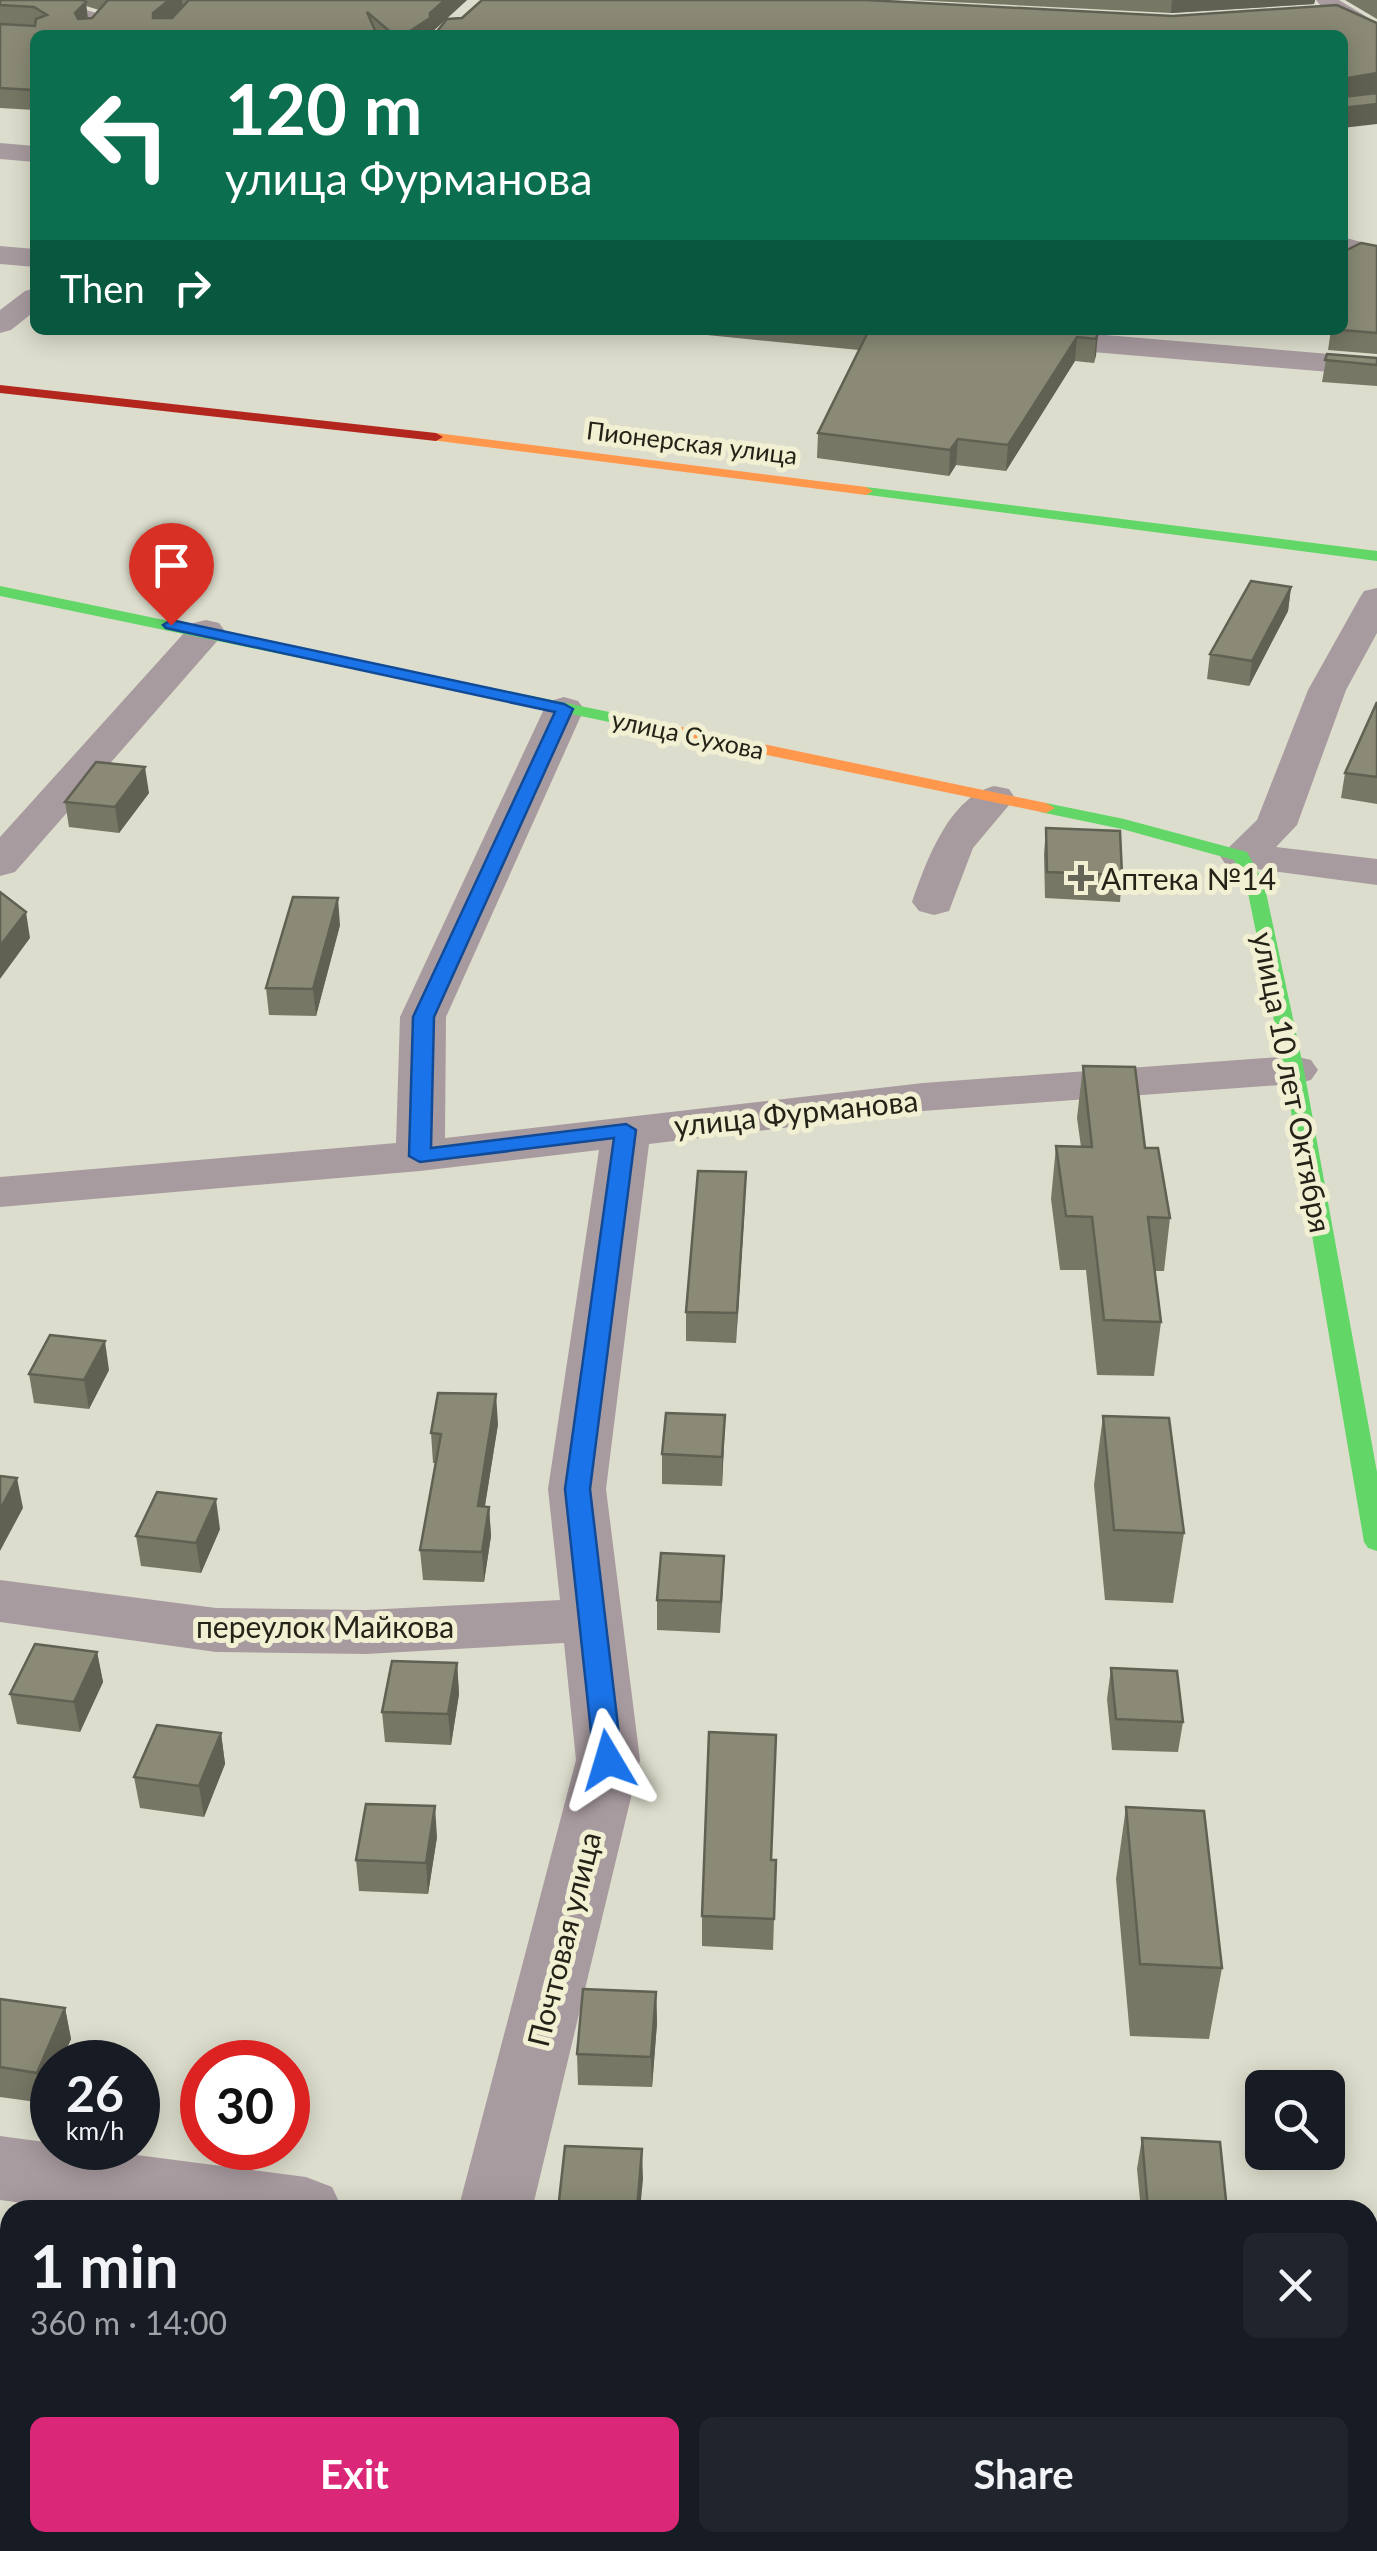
<!DOCTYPE html>
<meta charset="utf-8">
<style>
:root{--surface:#171b24;--page:#20242c;--text:#f1f3f6;--muted:#9ea1a6;--accent:#db2777}
body{margin:0;font-family:Lato,sans-serif;background:var(--page);color:var(--text);height:100vh;display:flex;flex-direction:column;font-size:38px;white-space:nowrap}
*{box-sizing:border-box;margin:0}
p{font-size:32px;color:var(--muted)}
.icon{flex:none;width:55px;height:55px;fill:none;stroke:currentColor;stroke-width:2;stroke-linecap:round;stroke-linejoin:round}
.map{position:relative;flex:1;overflow:hidden}
.details{position:absolute;left:0px;top:2200px;width:1378px;height:352px;display:flex;flex-direction:column;background:var(--surface);border-radius:30px 30px 0 0;box-shadow:0 5px 25px #0003}
.details>*{flex:none}
.hud{position:absolute;left:30px;top:30px;width:1318px;height:305px;border-radius:15px;box-shadow:0 5px 25px #0003;background:#0b6e4f;color:#fff;overflow:hidden}
.controls{position:absolute;left:1245px;top:2070px;display:grid;gap:20px}
.controls a{display:grid;place-items:center;width:100px;height:100px;border-radius:15px;background:var(--surface);box-shadow:0 5px 25px #0003;font-size:50px}
.speed{position:absolute;left:30px;top:2040px;display:flex;gap:20px;font-size:50px;font-weight:700;text-align:center}
.speed>*{display:grid;place-content:center;width:130px;height:130px;border-radius:50%;background:var(--surface);box-shadow:0 5px 25px #0003;line-height:1}
.speed small{font-size:25px;font-weight:400}
.speed .limit{border:15px solid #d22;background:#fff;color:#111}
.pin{position:absolute;display:grid;place-items:center;width:85px;height:85px;color:#fff;margin:-102px -42px;border-radius:50% 50% 50% 0;rotate:-45deg;box-shadow:0 0 10px #0007}
.pin .icon{rotate:45deg}
.me{position:absolute;width:110px;margin:-55px;rotate:353deg;stroke-linejoin:round;filter:drop-shadow(0 0 8px #0008)}
.turn{display:flex;align-items:center;gap:35px;height:210px;padding:0 30px;font-size:45px}
.turn .icon{width:130px;height:130px;stroke-width:2.5}
.turn b{display:block;font-size:70px;line-height:85px}
.then{display:flex;align-items:center;height:95px;padding:0 30px;background:#0003;gap:20px;font-size:38px}
.round{display:grid;place-items:center;flex:none;width:105px;height:105px;border-radius:15px;background:var(--page)}
.head{display:flex;align-items:center;justify-content:space-between;height:170px;padding:0 30px}
h1{font-size:60px;font-weight:700;line-height:75px}
.button{display:flex;gap:20px;margin-top:auto;padding:20px 30px}
.button a{flex:1;height:115px;border-radius:15px;background:var(--accent);color:#fff;font-size:40px;font-weight:700;line-height:115px;text-align:center}
.button a+a{background:var(--page);color:var(--text)}
.map>svg:first-child{display:block}
.lines{fill:none;stroke-linecap:round;stroke-linejoin:round}
.lane{fill:#a89ba0;fill-rule:evenodd}
.street{fill:#a89ba0;fill-rule:evenodd}
.fast{fill:#63d668;fill-rule:evenodd}
.slow{fill:#ff974d;fill-rule:evenodd}
.jam{fill:#b3261e;fill-rule:evenodd}
.wall{fill:#777765;fill-rule:evenodd}
.shaded-wall{fill:#616153}
.building{fill:#8a8a76;stroke:#616153;stroke-width:2.5}
.route{fill:#1a73e8;stroke:#114b97;stroke-width:2.5}
.poi-dot{fill:#646457;stroke:#f2f0d3;stroke-width:4}
.labels{text-anchor:middle;dominant-baseline:central;stroke-width:10;stroke-linejoin:round;paint-order:stroke}
.far-street-label{font-size:25px;fill:#232318;stroke:#f2f0d3}
.poi-label{font-size:30px;fill:#232318;stroke:#f2f0d3;text-anchor:start}
.street-label{font-size:30px;fill:#232318;stroke:#f2f0d3}
</style>
<div class="map">
<svg width="1377" height="2551" viewBox="0 0 1377 2551">
<rect width="100%" height="100%" fill="#ddddcd"/>
<g class="lines">
<path class="lane" d="M77,7L106,16L107,18L92,35H80L95,19L73,12Z"/>
<path class="street" d="M1316,0H1339L1377,23V39L1331,18Z
M0,143L35,146V162L0,159Z
M1342,237L1377,246V264L1342,254Z
M0,246L35,249V267L0,264Z
M35,288V311L11,330L0,333V310L25,291Z
M923,330H1046L1377,358V376L938,339L927,336Z
M1377,588V633L1346,690L1297,825L1276,847L1377,859V885L1226,865L1220,856L1257,820L1308,690L1359,599L1364,591Z
M206,620L219,623L225,631L219,639L15,872L0,876V837L193,623Z
M564,697L578,701L584,709L446,1017L445,1138L923,1083L1294,1056L1311,1060L1318,1070L1311,1080L1294,1084L923,1111L649,1144L606,1489L640,1760L532,2210H458L576,1760L564,1643L366,1654L216,1652L0,1622V1580L216,1608L366,1610L560,1600L548,1489L599,1150L420,1171L0,1207V1177L396,1143L400,1017L544,709L550,701Z
M994,786L1009,789L1015,798L973,848L949,911L934,915L919,911L912,902C926,862 949,797 994,786Z
M0,2136L52,2143V2148H83L306,2177L332,2187L343,2210H73L0,2200Z
M386,2542H468L466,2551H384Z"/>
<path class="fast" d="M866,487L1377,551V561L861,494V488Z
M0,586L619,714L627,719L619,724L0,596Z
M1046,803L1124,819L1247,852L1264,883L1304,1070L1377,1472V1551L1368,1548L1364,1542L1284,1070L1246,883L1234,860L1122,829L1040,812V804Z"/>
<path class="slow" d="M436,433L866,487L873,491L866,495L431,440L429,437Z
M619,714L1046,803L1055,808L1046,813L613,723V715Z"/>
<path class="jam" d="M0,385L436,433L443,437L436,441L0,393Z"/>
</g>
<path class="wall" d="M0,0H467L432,32L431,35H35V110L0,108ZM86,6L99,10L92,18L88,19Z
M911,0H1315L1314,4L1171,13Z
M1345,0H1377V19Z
M1377,246V354L1328,350L1331,330H1342Z
M707,330H1077L1098,332L1094,363L1075,361L1006,471L956,465L949,476L817,458L818,433L859,350L707,335Z
M1327,354L1377,358V386L1322,382Z
M1291,587L1288,611L1249,686L1207,679L1210,654Z
M1377,702V804L1341,798L1345,773Z
M149,793L119,833L69,827L65,802Z
M1046,828L1122,875L1120,902L1045,898L1044,854Z
M340,925L316,1016L269,1015L266,988Z
M1083,1066L1145,1148L1170,1218L1164,1271H1155L1161,1322L1154,1376L1097,1375L1086,1270H1060L1051,1199L1056,1146L1081,1147L1077,1118Z
M745,1201L736,1343L686,1341V1312Z
M109,1370L89,1409L34,1403L29,1374Z
M725,1415L722,1486L662,1484V1454Z
M1103,1416L1184,1533L1173,1603L1105,1600L1094,1485Z
M498,1424L485,1506L489,1507L491,1536L484,1582L423,1580L420,1550L436,1463H433L431,1433Z
M220,1529L201,1573L141,1566L136,1536Z
M724,1556L720,1633L657,1630V1600Z
M97,1652L103,1682L80,1732L17,1724L10,1694Z
M457,1663L459,1694L451,1745L385,1742L382,1712Z
M1111,1668L1183,1722L1178,1752L1112,1750L1107,1699Z
M221,1733L225,1764L204,1817L140,1808L134,1777Z
M1126,1807L1222,1968L1209,2039L1130,2036L1116,1879Z
M437,1837L428,1894L359,1891L356,1860Z
M772,1860H776L773,1950L702,1946V1916Z
M656,1992L657,2023L652,2087L578,2085L577,2054Z
M0,1999L65,2008L71,2039L61,2062H52L44,2103L0,2097Z
M1142,2138L1227,2210H1141L1137,2169Z
M1167,2542H1284L1285,2551H1167Z"/>
<path class="shaded-wall" d="M169,0H182L183,9L156,32L153,13Z
M445,0H467L432,32L431,35H404Z
M1172,0H1315L1314,4L1171,13Z
M86,2L88,21L77,32L75,13Z
M1377,73V92L1342,99V79Z
M1377,104V124L1342,128V108Z
M1098,332L1096,356L1094,363L1096,339Z
M1077,337L1075,361L1006,471L1008,445Z
M958,439L956,465L949,476L950,450Z
M1291,587L1288,611L1249,686L1252,661Z
M145,767L149,793L119,833L115,807Z
M338,898L340,925L316,1016L313,989Z
M26,912L30,938L0,979V946Z
M746,1172L745,1201L736,1343L737,1313Z
M105,1341L109,1370L89,1409L84,1380Z
M496,1394L498,1424L480,1536L478,1506Z
M725,1415L724,1445L722,1486V1457Z
M17,1478L23,1508L0,1551V1510Z
M216,1499L220,1529L201,1573L196,1543Z
M489,1507L491,1536L484,1582L482,1552Z
M724,1556L723,1586L720,1633L721,1602Z
M97,1652L103,1682L80,1732L74,1702Z
M457,1663L459,1694L451,1745L448,1714Z
M221,1733L225,1764L204,1817L199,1786Z
M435,1806L437,1837L428,1894L426,1863Z
M656,1992L657,2023L652,2087L651,2057Z
M65,2008L71,2039L61,2062H52V2083L44,2103L37,2073Z
M642,2149L643,2179L640,2210H637Z
M289,2542H299L297,2551H288Z"/>
<path class="building" d="M0,0H82L86,2L75,13L78,19L92,18L108,0H169L153,13V18H172L189,0H445L430,13V18L404,35H394L367,12L377,35H35V88L33,90L0,88V24L35,26L36,19L47,15L34,7L0,5Z
M482,0H866L1173,16L1337,5L1377,23V73L1342,79V35H434L447,19L462,18Z
M1377,93V104L1342,108V97Z
M1361,243L1377,246V333L1342,330V264L1345,251Z
M869,330H1077L1098,332L1096,339L1077,337L1008,445L958,439L950,450L818,433Z
M1327,354L1377,358V365L1325,360Z
M1251,581L1291,587L1252,661L1210,654Z
M1377,702V777L1345,773Z
M96,762L145,767L115,807L65,802Z
M1046,828L1120,831L1122,875L1047,872Z
M0,892L26,912L0,946Z
M293,897L338,898L313,989L266,988Z
M1083,1066L1135,1067L1145,1148H1158L1170,1218L1148,1217L1161,1322L1104,1320L1092,1217L1066,1216L1056,1146L1092,1147Z
M698,1171L746,1172L737,1313L686,1312Z
M50,1335L105,1341L84,1380L29,1374Z
M438,1393L496,1394L478,1506L489,1507L482,1552L420,1550L441,1434L431,1433Z
M666,1413L725,1415L722,1457L662,1454Z
M1103,1416L1169,1418L1184,1533L1114,1530Z
M0,1476L17,1478L0,1510Z
M157,1492L216,1499L196,1543L136,1536Z
M661,1553L724,1556L721,1602L657,1600Z
M35,1644L97,1652L74,1702L10,1694Z
M392,1661L457,1663L448,1714L382,1712Z
M1111,1668L1177,1671L1183,1722L1116,1719Z
M157,1725L221,1733L199,1786L134,1777Z
M709,1732L776,1735L771,1860H776L774,1919L702,1916Z
M366,1804L435,1806L426,1863L356,1860Z
M1126,1807L1204,1811L1222,1968L1140,1964Z
M583,1989L656,1992L651,2057L577,2054Z
M0,1999L65,2008L37,2073L0,2067Z
M1142,2138L1220,2142L1227,2210L1148,2209Z
M565,2146L642,2149L637,2210H558Z
M202,2542H289L288,2551H200Z
M532,2542H627L626,2551H531Z
M1187,2542H1284L1285,2551H1187Z"/>
<path class="route" d="M171,620L564,704L573,709L434,1017L431,1148L626,1124L636,1130L590,1489L622,1760L618,1767L608,1770L598,1767L594,1760L565,1489L614,1138L420,1162L409,1156L413,1017L555,712L166,628L163,625Z"/>
<path class="poi-dot" d="M1076 863h10v10h10v10h-10v10h-10v-10h-10v-10h10z"/>
<g class="labels">
<g class="far-street-label">
<text transform="translate(692 442) rotate(7)">Пионерская улица</text>
<text transform="translate(688 734) rotate(12)">улица Сухова</text>
</g>
<g class="poi-label">
<text x="1101" y="878">Аптека №14</text>
</g>
<g class="street-label">
<text transform="translate(1293 1082) rotate(79)">улица 10 лет Октября</text>
<text transform="translate(796 1112) rotate(-6)">улица Фурманова</text>
<text x="325" y="1626">переулок Майкова</text>
<text transform="translate(563 1939) rotate(-76)">Почтовая улица</text>
</g>
</g>
</svg>
<div class="controls">
<a><svg class="icon" aria-label="search" viewBox="0 0 24 24"><circle cx="10" cy="10" r="6"/><path d="M15 15l6 6"/></svg></a>
</div>
<div class="speed"><div>26<small>km/h</small></div><div class="limit">30</div></div>
<div class="pin" style="left:171px;top:625px;background:#d93025"><svg class="icon" aria-label="arrive" viewBox="0 0 24 24"><path d="M6 21V4h12l-3 4 3 4H6"/></svg></div>
<svg class="me" style="left:608px;top:1760px" viewBox="-20 -20 40 40"><path d="M0-17L14 15 0 8-14 15z" fill="#1a73e8" stroke="#fff" stroke-width="4"/></svg>
<div class="hud">
<div class="turn"><svg class="icon" aria-label="left" viewBox="0 0 24 24"><path d="M17 20v-9H6M10 6l-5 5 5 5"/></svg><div><b>120 m</b>улица Фурманова</div></div>
<div class="then">Then<svg class="icon" aria-label="right" viewBox="0 0 24 24"><path d="M7 20v-9h11M14 6l5 5-5 5"/></svg></div>
</div>
<section class="details">
<div class="head"><div><h1>1 min</h1><p>360 m · 14:00</p></div><a class="round"><svg class="icon" aria-label="close" viewBox="0 0 24 24"><path d="M6 6l12 12M18 6L6 18"/></svg></a></div>
<div class="button"><a>Exit</a><a>Share</a></div>
</section>
</div>
